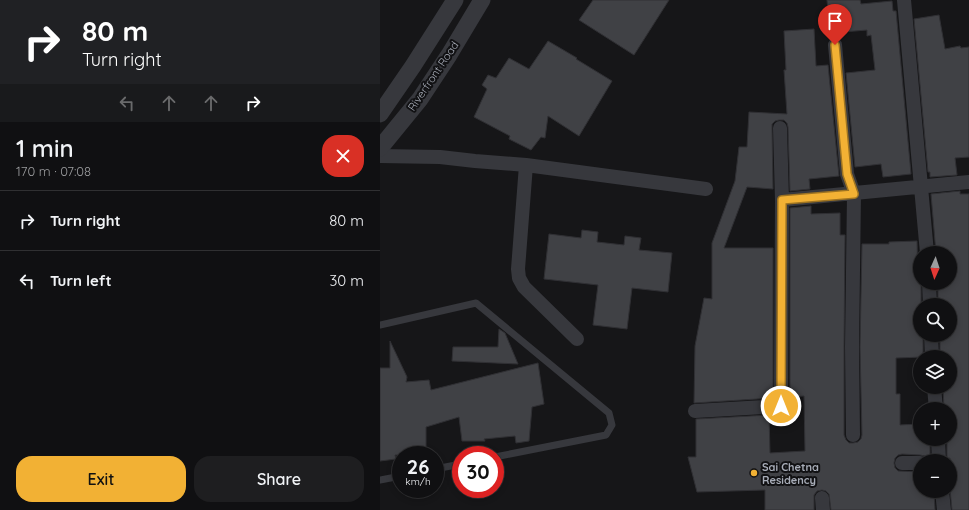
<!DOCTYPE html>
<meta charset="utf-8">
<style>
:root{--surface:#101012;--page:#1e1e20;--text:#f1f3f6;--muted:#9c9d9f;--line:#303032;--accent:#f2b134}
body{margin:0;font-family:Quicksand,sans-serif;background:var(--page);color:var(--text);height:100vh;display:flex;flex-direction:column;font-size:15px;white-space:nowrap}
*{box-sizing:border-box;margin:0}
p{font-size:13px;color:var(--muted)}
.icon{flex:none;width:22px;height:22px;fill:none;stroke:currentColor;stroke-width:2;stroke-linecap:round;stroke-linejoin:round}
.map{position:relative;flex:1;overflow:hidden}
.side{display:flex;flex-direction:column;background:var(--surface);width:380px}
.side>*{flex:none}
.guide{background:#202124;color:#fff;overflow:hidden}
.needle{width:26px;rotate:183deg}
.tools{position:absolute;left:533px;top:246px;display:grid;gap:8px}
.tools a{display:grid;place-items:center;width:44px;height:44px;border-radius:50%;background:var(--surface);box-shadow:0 2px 6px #0003,0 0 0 1px var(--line);font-size:20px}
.speed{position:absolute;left:12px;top:446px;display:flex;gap:8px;font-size:20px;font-weight:700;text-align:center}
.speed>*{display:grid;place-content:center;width:52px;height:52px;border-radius:50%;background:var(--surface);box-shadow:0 2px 6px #0003,0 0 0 1px var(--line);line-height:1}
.speed small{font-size:10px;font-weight:400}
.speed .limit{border:6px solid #d22;background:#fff;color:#111}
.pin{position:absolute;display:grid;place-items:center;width:34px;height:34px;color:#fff;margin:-41px -17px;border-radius:50% 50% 50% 0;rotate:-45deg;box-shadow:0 0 4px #0007}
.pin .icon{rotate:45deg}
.me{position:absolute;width:44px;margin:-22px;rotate:0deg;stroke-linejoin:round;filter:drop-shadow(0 0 3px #0008)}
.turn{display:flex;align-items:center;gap:14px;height:84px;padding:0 16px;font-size:18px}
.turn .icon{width:52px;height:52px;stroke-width:2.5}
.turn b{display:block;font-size:28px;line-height:34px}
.lanes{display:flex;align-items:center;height:38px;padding:0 16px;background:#0003;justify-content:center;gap:20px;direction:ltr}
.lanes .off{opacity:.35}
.round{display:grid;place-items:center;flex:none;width:42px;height:42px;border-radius:16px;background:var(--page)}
.head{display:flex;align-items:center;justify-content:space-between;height:68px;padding:0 16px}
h1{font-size:24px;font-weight:600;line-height:30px}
.action{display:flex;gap:8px;margin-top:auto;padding:8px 16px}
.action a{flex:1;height:46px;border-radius:16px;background:var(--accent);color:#111;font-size:16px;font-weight:600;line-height:46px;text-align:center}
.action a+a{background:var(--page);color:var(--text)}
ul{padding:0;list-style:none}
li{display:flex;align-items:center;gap:12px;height:60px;padding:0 16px;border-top:1px solid var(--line)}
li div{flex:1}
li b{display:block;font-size:15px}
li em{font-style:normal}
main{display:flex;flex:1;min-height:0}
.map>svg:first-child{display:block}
.building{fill:#404145;stroke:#303034}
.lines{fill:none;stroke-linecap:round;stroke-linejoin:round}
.service{stroke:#37383d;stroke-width:7}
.minor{stroke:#37383d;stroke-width:14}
.tertiary{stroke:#37383d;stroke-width:17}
.route-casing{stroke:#9d7322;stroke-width:10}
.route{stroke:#f2b134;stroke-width:7}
.poi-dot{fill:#f2b134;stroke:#111113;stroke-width:1.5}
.labels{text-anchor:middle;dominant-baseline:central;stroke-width:4;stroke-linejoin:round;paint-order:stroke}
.street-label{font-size:11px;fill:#a8adb8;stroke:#111113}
.poi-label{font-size:11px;font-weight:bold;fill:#a8adb8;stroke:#111113;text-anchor:start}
</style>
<main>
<section class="side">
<div class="guide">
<div class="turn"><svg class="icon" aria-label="right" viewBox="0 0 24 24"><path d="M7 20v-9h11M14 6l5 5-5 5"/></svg><div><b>80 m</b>Turn right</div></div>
<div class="lanes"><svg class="icon off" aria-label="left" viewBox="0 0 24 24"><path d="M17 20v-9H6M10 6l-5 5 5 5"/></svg><svg class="icon off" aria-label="ahead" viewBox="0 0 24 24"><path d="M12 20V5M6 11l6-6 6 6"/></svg><svg class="icon off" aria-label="ahead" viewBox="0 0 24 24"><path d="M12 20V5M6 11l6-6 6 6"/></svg><svg class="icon" aria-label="right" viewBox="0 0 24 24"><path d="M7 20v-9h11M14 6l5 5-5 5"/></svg></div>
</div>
<div class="head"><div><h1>1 min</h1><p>170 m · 07:08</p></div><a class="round" style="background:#d93025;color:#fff"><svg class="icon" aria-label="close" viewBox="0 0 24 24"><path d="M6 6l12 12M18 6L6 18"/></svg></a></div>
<ul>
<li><svg class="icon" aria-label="right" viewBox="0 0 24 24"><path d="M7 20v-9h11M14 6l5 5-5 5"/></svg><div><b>Turn right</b></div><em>80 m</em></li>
<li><svg class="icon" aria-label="left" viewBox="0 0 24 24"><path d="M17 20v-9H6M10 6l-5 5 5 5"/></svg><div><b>Turn left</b></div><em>30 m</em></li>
</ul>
<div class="action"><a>Exit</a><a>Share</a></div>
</section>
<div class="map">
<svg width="589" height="510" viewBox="0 0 589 510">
<rect width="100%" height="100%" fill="#161618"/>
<path class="building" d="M213,0H289L254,55L199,20Z
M447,0H480L481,4L512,1L513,11H516L531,174L503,177L501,164L475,167L466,73L495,70L491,35L487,36V30L450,33Z
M559,15L565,49L580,46L581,48L589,47V157L575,158L577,175L550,177V172H548L534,19Z
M434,29L436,66L448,65L459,176L429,179L430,189L410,191L408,127L407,123L404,120H399L395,121L392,124V128L393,189L367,187L344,248H393V398L314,403L315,346L324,298L332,299V243L355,181L359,147H367L369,112L407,114L404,70H406L404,31Z
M168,41L197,58L196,59L232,81L199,136L168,116L165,138L161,137L151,150L129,139L130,136L94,117L107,89L102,85L108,75L116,78L129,58L149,69Z
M580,191V194H589V510H572L570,489V458L567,459V439H570V409H564L563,387H570V357H560V335H570V305H558V283H570V253H556L551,194Z
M431,206V214L460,213V235H465L464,347V435L466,440L469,443H473L478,442L481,439L482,435L480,347L482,244H509V242L537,241L538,283H541V305H540V335H543V357L516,358V394H520V425L540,424V439H550V460H548L545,456L540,455L522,454L518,455L515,458L514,463L515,468L518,471L540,472V491H554L555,510H451L449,494L446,491L442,490L437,491L434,495V510H385V490L317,492L308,457H316V419L389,415L390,453L425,451L424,396L410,397V208Z
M202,230L218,232L217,242L244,245L245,236L261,238L259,250L292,253L288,292L252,288L247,329L213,325L218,285L164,279L169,234L201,238Z
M119,329L125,333L138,364L72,361L73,347H118Z
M10,341L27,377L26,382L49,380L51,390L158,363L164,404L152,407L149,441L136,443L135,436L104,439L105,441H82L79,417L46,427V455H15L16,459L0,461V368H10Z"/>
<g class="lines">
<path class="service" d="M0,325L96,303L229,413L232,425L226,435L115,457
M55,469L81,464
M0,480L21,476"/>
<path class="minor" d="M524,0L547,253
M455,45L467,174L474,194L472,347L473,435
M0,156L60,157L95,161L146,165L326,189
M146,165L138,269L139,278L144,287L197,339
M402,200L589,182
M549,283L550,305
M551,335L552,357
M554,387L556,409
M315,411L401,406L402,200L400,128
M558,439L559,461
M522,463H540
M562,491L564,510
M442,498L443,510"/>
<path class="tertiary" d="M0,114L33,66L75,0
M0,148L40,99L69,55L102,0"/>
</g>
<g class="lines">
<defs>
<path id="route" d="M401,406L402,200L474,194L467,174L455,45"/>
</defs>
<use href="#route" class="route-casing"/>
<use href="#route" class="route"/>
</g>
<circle class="poi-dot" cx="374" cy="473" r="4"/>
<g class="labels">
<g class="street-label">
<text transform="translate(53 76) rotate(-56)">Riverfront Road</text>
</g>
<g class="poi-label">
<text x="382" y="467">Sai Chetna<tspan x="382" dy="13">Residency</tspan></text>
</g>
</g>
</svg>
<div class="tools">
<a><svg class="needle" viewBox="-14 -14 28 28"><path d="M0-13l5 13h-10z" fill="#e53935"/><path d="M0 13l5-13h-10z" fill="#9c9d9f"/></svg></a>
<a><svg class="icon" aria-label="search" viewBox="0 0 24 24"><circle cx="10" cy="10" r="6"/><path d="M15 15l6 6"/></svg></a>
<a><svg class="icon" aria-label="layers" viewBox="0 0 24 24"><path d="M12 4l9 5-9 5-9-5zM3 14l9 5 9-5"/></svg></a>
<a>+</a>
<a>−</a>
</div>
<div class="speed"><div>26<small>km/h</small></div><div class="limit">30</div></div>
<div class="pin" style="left:455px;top:45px;background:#d93025"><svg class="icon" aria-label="arrive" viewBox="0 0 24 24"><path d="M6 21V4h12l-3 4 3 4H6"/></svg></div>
<svg class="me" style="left:401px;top:406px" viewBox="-20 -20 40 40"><circle r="17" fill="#f2b134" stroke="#fff" stroke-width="3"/><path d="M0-11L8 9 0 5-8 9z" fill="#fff"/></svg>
</div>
</main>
